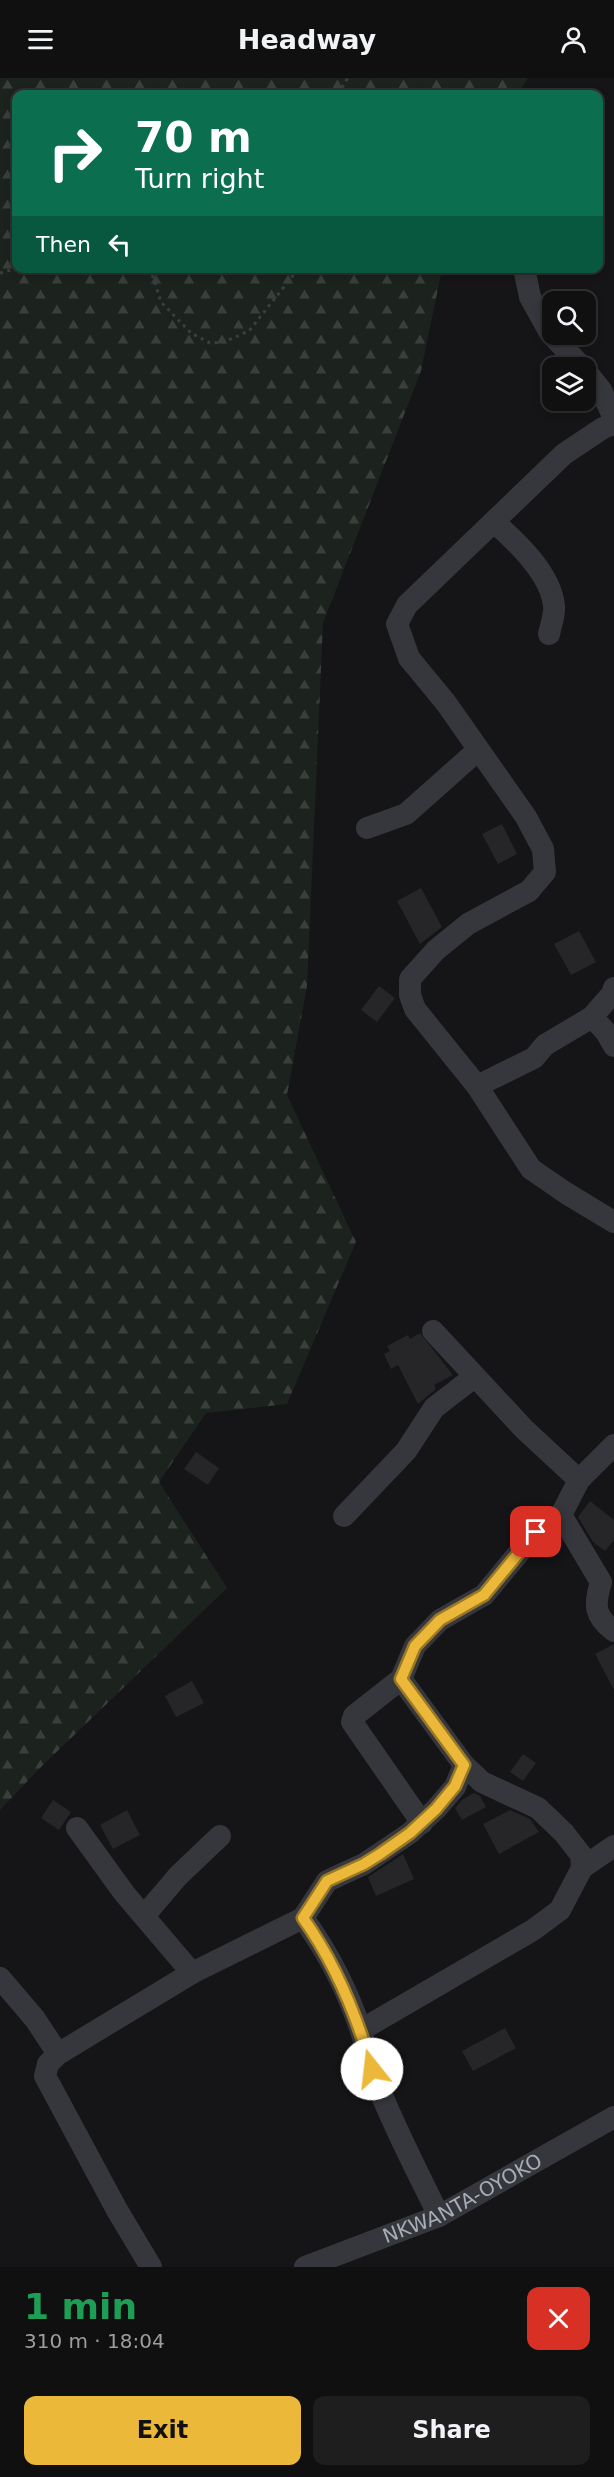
<!DOCTYPE html>
<meta charset="utf-8">
<style>
:root{--surface:#101011;--page:#1e1e1f;--text:#f1f3f6;--muted:#9c9d9f;--line:#303031;--accent:#ebb83a}
body{margin:0;font-family:"DejaVu Sans",sans-serif;background:var(--page);color:var(--text);height:100vh;display:flex;flex-direction:column;font-size:22px;white-space:nowrap}
*{box-sizing:border-box;margin:0}
p{font-size:20px;color:var(--muted)}
.icon{flex:none;width:33px;height:33px;fill:none;stroke:currentColor;stroke-width:2;stroke-linecap:round;stroke-linejoin:round}
.map{position:relative;height:2189px;overflow:hidden}
.sheet{display:flex;flex-direction:column;background:var(--surface);flex:1}
.sheet>*{flex:none}
.top-card{position:absolute;left:12px;top:12px;width:591px;height:183px;border-radius:12px;box-shadow:0 3px 9px #0003,0 0 0 2px var(--line);background:#0b6e4f;color:#fff;overflow:hidden}
.tools{position:absolute;left:542px;top:213px;display:grid;gap:12px}
.tools a{display:grid;place-items:center;width:54px;height:54px;border-radius:12px;background:var(--surface);box-shadow:0 3px 9px #0003,0 0 0 2px var(--line);font-size:30px}
.pin{position:absolute;display:grid;place-items:center;width:51px;height:51px;color:#fff;margin:-26px;border-radius:12px;box-shadow:0 3px 9px #0006}
.me{position:absolute;width:66px;margin:-33px;rotate:344deg;stroke-linejoin:round;filter:drop-shadow(0 0 4px #0008)}
.turn{display:flex;align-items:center;gap:21px;height:126px;padding:0 24px;font-size:27px}
.turn .icon{width:78px;height:78px;stroke-width:2.5}
.turn b{display:block;font-size:42px;line-height:51px}
.then{display:flex;align-items:center;height:57px;padding:0 24px;background:#0003;gap:12px;font-size:22px}
.round{display:grid;place-items:center;flex:none;width:63px;height:63px;border-radius:12px;background:var(--page)}
.summary{display:flex;align-items:center;justify-content:space-between;height:102px;padding:0 24px}
h1{font-size:36px;font-weight:800;line-height:45px;color:#1e9e55}
.primary-button{display:flex;gap:12px;margin-top:auto;padding:12px 24px}
.primary-button a{flex:1;height:69px;border-radius:12px;background:var(--accent);color:#111;font-size:24px;font-weight:800;line-height:69px;text-align:center}
.primary-button a+a{background:var(--page);color:var(--text)}
header{display:flex;justify-content:space-between;align-items:center;height:78px;padding:0 24px;background:var(--surface);font-size:27px;font-weight:800}
.map>svg:first-child{display:block}
.forest{fill:url(#forest-firs)}
.building{fill:#262528}
.lines{fill:none;stroke-linecap:round;stroke-linejoin:round}
.path{stroke:#3d3e43;stroke-width:3;stroke-dasharray:3 4.5;stroke-linecap:butt}
.minor{stroke:#36373c;stroke-width:22}
.route-casing{stroke:#997826;stroke-width:15}
.route{stroke:#ebb83a;stroke-width:10}
.labels{text-anchor:middle;dominant-baseline:central;stroke-width:6;stroke-linejoin:round;paint-order:stroke}
.street-label{font-size:20px;fill:#a8acb7;stroke:#101012}
</style>
<header><svg class="icon" aria-label="menu" viewBox="0 0 24 24"><path d="M4 6h16M4 12h16M4 18h16"/></svg>Headway<svg class="icon" aria-label="person" viewBox="0 0 24 24"><circle cx="12" cy="8" r="4"/><path d="M4 21q1-7 8-7t8 7"/></svg></header>
<div class="map">
<svg width="614" height="2189" viewBox="0 0 614 2189">
<defs>
<pattern id="forest-firs" width="22" height="20" patternUnits="userSpaceOnUse" patternTransform="scale(1.5)"><rect width="22" height="20" fill="#1c221d"/><path d="M5 1l3.5 6h-7zM16 11l3.5 6h-7z" fill="#3a3f3c"/></pattern>
</defs>
<rect width="100%" height="100%" fill="#151517"/>
<path class="forest" d="M0,0H528L518,16H16V190L442,191L421,293L323,545L307,908L287,1017L356,1164L287,1326L206,1335L159,1404L227,1510L42,1688L0,1732Z"/>
<path class="building" d="M502,746L517,776L498,786L482,756Z
M421,810L442,849L420,866L397,823Z
M579,853L596,884L571,897L554,866Z
M379,908L395,920L377,944L361,932Z
M420,1255L453,1297L434,1307L436,1311L418,1326L398,1287L391,1291L384,1276L390,1273L387,1268L408,1257L410,1261Z
M196,1374L219,1390L208,1407L184,1391Z
M590,1423L614,1442V1462L605,1473L593,1464L578,1439Z
M614,1566V1612L595,1576Z
M192,1603L204,1625L176,1639L165,1618Z
M523,1676L536,1685L523,1703L510,1694Z
M474,1715L480,1718L486,1729L462,1742L455,1730L463,1721Z
M53,1722L71,1734L59,1752L41,1740Z
M127,1732L140,1757L113,1771L100,1747Z
M510,1732L530,1741L539,1754L499,1776L483,1746Z
M403,1776L414,1801L376,1818L368,1799Z
M505,1950L516,1970L473,1993L462,1973Z"/>
<g class="lines">
<path class="path" d="M338,16L348,0
M150,190L161,224L191,255L210,265L224,264L249,253L299,190
M0,195L18,190"/>
<g class="minor">
<path d="M524,190L530,219L550,255L583,290"/>
<path d="M585,292L601,312L614,340"/>
<path d="M614,346L603,350L564,376L407,527L397,546L409,580L446,625L526,739L543,771L545,794L529,813L468,846L436,872L410,901V917L415,931L477,1008L531,1091L566,1115L614,1144"/>
<path d="M494,444C517,464 551,496 554,528C555,536 551,547 549,556"/>
<path d="M367,750L406,736L478,672"/>
<path d="M592,939L606,954L614,968"/>
<path d="M477,1008L534,980L545,967L592,939L612,916L614,910"/>
<path d="M433,1253L524,1351L579,1402"/>
<path d="M614,1367L579,1402L561,1437L601,1504C594,1527 594,1538 614,1553"/>
<path d="M344,1438L406,1373L434,1330L474,1299"/>
<path d="M401,1601L464,1687L482,1704L538,1730L564,1755L581,1777L582,1790"/>
<path d="M422,1745L352,1644L354,1638L401,1601L415,1568L440,1542L484,1517L536,1454L561,1437"/>
<path d="M77,1750L124,1815L192,1895L303,1840"/>
<path d="M144,1838L178,1798L220,1758"/>
<path d="M0,1900L35,1941L58,1976"/>
<path d="M361,1952L533,1852L560,1832L582,1790L614,1768"/>
<path d="M439,2138C416,2091 391,2043 372,1993C368,1980 365,1966 361,1953C348,1914 327,1873 303,1840L327,1803L364,1786L410,1755L436,1731L455,1709L464,1687"/>
<path d="M151,2189L117,2132L45,1998L48,1986L58,1976L192,1895"/>
<path id="s1" d="M305,2189L439,2138L614,2039"/>
</g>
</g>
<g class="lines">
<defs>
<path id="route" d="M372,1991C357,1938 335,1885 303,1840L327,1803L364,1786L380,1776L410,1755L436,1731L455,1708L464,1687L401,1601L415,1568L440,1542L484,1517L536,1454"/>
</defs>
<use href="#route" class="route-casing"/>
<use href="#route" class="route"/>
</g>
<g class="labels">
<g class="street-label">
<text stroke="none"><textPath href="#s1" startOffset="172">NKWANTA-OYOKO</textPath></text>
</g>
</g>
</svg>
<div class="tools">
<a><svg class="icon" aria-label="search" viewBox="0 0 24 24"><circle cx="10" cy="10" r="6"/><path d="M15 15l6 6"/></svg></a>
<a><svg class="icon" aria-label="layers" viewBox="0 0 24 24"><path d="M12 4l9 5-9 5-9-5zM3 14l9 5 9-5"/></svg></a>
</div>
<div class="pin" style="left:536px;top:1454px;background:#d93025"><svg class="icon" aria-label="arrive" viewBox="0 0 24 24"><path d="M6 21V4h12l-3 4 3 4H6"/></svg></div>
<svg class="me" style="left:372px;top:1991px" viewBox="-20 -20 40 40"><circle r="19" fill="#fff"/><path d="M0-13L10 11 0 6-10 11z" fill="#ebb83a"/></svg>
<div class="top-card">
<div class="turn"><svg class="icon" aria-label="right" viewBox="0 0 24 24"><path d="M7 20v-9h11M14 6l5 5-5 5"/></svg><div><b>70 m</b>Turn right</div></div>
<div class="then">Then<svg class="icon" aria-label="left" viewBox="0 0 24 24"><path d="M17 20v-9H6M10 6l-5 5 5 5"/></svg></div>
</div>
</div>
<section class="sheet">
<div class="summary"><div><h1>1 min</h1><p>310 m · 18:04</p></div><a class="round" style="background:#d93025;color:#fff"><svg class="icon" aria-label="close" viewBox="0 0 24 24"><path d="M6 6l12 12M18 6L6 18"/></svg></a></div>
<div class="primary-button"><a>Exit</a><a>Share</a></div>
</section>
